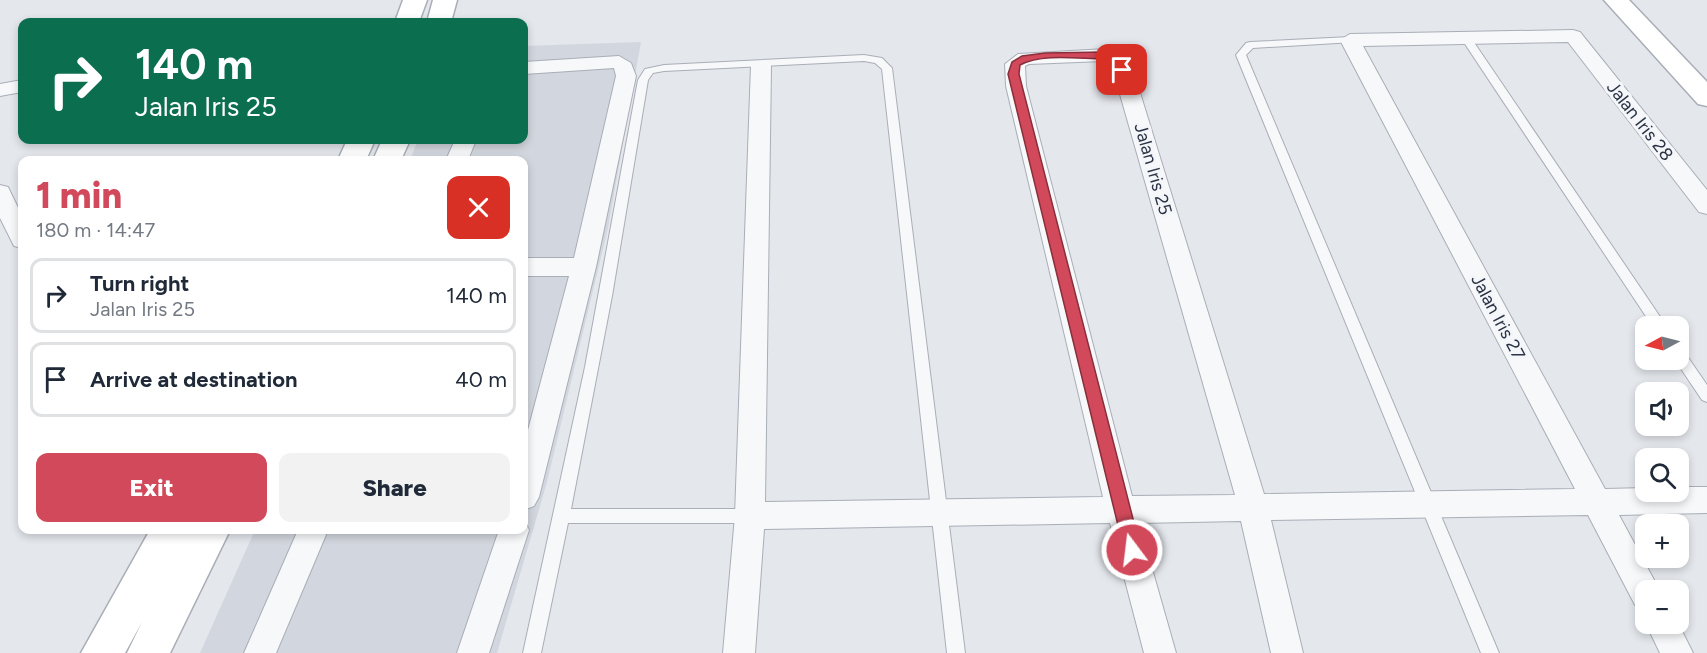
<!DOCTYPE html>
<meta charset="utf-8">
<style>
:root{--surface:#fff;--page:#f2f2f3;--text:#1f2937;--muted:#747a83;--line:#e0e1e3;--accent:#d1495b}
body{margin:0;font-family:Figtree,sans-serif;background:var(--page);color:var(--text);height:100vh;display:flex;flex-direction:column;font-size:22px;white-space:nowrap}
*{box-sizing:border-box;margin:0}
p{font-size:20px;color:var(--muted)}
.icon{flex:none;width:33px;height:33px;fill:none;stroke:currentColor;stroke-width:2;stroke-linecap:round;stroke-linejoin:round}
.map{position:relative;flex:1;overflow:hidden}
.panel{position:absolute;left:18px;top:156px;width:510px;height:378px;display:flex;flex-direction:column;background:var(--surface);border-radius:12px;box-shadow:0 3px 9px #0003}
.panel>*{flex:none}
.guide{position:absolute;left:18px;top:18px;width:510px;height:126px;border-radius:12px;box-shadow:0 3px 9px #0003;background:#0b6e4f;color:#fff;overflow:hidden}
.needle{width:39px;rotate:263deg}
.controls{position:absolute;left:1635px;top:316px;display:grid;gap:12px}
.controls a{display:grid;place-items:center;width:54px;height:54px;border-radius:12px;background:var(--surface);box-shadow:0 3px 9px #0003;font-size:30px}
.pin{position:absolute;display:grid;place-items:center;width:51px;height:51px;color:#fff;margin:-26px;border-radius:12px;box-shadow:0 3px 9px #0006}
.me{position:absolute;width:66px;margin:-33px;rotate:345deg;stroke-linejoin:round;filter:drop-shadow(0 0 4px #0008)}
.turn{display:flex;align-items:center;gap:21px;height:126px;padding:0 18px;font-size:27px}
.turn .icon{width:78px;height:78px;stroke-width:2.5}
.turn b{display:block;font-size:42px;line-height:51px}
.round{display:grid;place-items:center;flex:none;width:63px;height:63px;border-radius:12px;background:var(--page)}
.overview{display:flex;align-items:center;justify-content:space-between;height:102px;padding:0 18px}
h1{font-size:36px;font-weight:800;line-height:45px;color:var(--accent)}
.cta{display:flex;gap:12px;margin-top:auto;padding:12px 18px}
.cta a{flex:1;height:69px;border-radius:12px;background:var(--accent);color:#fff;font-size:24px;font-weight:800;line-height:69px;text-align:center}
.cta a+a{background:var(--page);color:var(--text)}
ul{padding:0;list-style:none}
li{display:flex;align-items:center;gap:18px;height:75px;margin:0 12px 9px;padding:0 6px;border:3px solid var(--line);border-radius:12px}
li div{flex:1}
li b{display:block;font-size:22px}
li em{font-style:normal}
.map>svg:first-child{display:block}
.built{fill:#d2d6de}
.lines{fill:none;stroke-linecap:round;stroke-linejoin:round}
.lane-casing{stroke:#a9aeb7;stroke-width:2}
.street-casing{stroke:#a9aeb7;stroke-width:2}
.secondary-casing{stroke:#a9aeb7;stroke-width:3}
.lane{fill:#f7f8fa;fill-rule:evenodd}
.street{fill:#f7f8fa;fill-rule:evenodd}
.secondary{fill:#fff;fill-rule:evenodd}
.route{fill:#d1495b;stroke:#882f3b;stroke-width:1.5}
.labels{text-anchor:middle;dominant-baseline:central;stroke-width:6;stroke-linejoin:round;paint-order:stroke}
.street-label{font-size:18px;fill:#2b3445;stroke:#f4f6f9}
</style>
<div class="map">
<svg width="1707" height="653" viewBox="0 0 1707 653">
<rect width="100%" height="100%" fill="#e4e7ec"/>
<path class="built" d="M641,42L608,228L547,482L497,653H200L255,530H524V160H410L418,140H524V46Z"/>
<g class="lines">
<defs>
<path id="lane" d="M1466,35L1471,38L1667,327H1653L1461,38Z
M1350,37L1354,38V42L1253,48L1246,55L1499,653H1481L1236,55L1246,43L1250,42Z
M864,55L882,58L892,68L965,653H947L882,69L875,63L864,61L664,71L653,73L648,80L612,296L571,509H750L756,511L758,516L756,521L750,523H568L541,653H523L585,367L638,80L645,69L664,65Z
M1678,349L1683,350L1707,385V402L1702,400L1675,360H1678Z"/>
<path id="street" d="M1573,30L1580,32L1707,190V214L1699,212L1568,42L1363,46L1605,489L1646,488V492H1678V487H1707V513L1619,515L1660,591H1646V609L1635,605L1588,515L1271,520L1303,653H1271L1241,521L1139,523L1176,653H1144L1110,523L764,529L755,653H723L735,516L751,65L754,61H768L771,65L765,502L1103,497L1006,86L1005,64L1018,54L1106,49L1125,56L1133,70L1264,494L1575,489L1340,40L1350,34ZM1103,61L1110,64L1113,70L1235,495L1132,496L1026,86L1025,66L1029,64Z
M619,56L631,63L636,76L596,267L539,497L534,506L524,510V445L569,276H524V258H574L616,76L614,68L524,74V62Z
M22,80V92L0,96V84Z
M455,140H476L468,160H446Z
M0,185L8,187L22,216V248L14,246L0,218Z
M524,520L529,530L489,653H457L499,530H524Z
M298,530H328L276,653H244Z
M1678,623L1693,653H1660L1646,624Z"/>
<path id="secondary" d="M403,0H427L419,22H395Z
M433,0H457L451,22H427Z
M1604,0H1629L1707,82V106L1698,104Z
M347,140H375L366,160H338Z
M382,140H410L401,160H373Z
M150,530H190L189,534L191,530H230L170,653H127L142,622L125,653H81Z"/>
</defs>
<use href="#lane" class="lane-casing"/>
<use href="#street" class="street-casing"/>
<use href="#secondary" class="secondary-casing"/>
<use href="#lane" class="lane"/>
<use href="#street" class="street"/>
<use href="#secondary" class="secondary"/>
</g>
<path class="route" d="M1106,52L1121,58L1128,70L1126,72H1119L1113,62L1105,59C1079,59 1043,53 1020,65L1019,74L1141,550L1138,556L1132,558L1127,556L1124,550L1008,74L1012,62L1022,56L1045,53Z"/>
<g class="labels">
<g class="street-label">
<text transform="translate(1640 121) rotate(52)">Jalan Iris 28</text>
<text transform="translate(1153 169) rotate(74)">Jalan Iris 25</text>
<text transform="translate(1498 317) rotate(62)">Jalan Iris 27</text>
</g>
</g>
</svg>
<div class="controls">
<a><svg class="needle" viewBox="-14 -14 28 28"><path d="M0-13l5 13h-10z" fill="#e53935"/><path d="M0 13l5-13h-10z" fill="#747a83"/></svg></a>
<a><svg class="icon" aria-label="sound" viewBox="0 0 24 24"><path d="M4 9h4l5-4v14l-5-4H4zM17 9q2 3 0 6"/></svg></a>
<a><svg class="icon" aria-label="search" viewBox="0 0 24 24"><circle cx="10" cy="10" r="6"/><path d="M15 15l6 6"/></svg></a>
<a>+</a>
<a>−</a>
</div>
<div class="pin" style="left:1122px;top:70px;background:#d93025"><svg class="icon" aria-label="arrive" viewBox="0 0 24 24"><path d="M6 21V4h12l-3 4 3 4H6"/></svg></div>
<svg class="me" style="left:1132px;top:550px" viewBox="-20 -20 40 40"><circle r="17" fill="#d1495b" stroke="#fff" stroke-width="3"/><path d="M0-11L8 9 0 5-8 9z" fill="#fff"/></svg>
<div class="guide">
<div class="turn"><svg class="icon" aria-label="right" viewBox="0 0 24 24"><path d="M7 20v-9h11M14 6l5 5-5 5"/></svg><div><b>140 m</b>Jalan Iris 25</div></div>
</div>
<section class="panel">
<div class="overview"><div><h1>1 min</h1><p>180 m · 14:47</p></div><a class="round" style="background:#d93025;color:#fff"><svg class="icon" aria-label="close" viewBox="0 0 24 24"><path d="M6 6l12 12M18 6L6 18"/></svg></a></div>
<ul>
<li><svg class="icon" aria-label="right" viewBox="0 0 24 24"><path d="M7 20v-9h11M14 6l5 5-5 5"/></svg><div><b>Turn right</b><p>Jalan Iris 25</p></div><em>140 m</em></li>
<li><svg class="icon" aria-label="arrive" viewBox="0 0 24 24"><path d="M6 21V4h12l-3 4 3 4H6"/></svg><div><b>Arrive at destination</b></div><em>40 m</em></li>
</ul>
<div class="cta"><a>Exit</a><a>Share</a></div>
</section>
</div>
